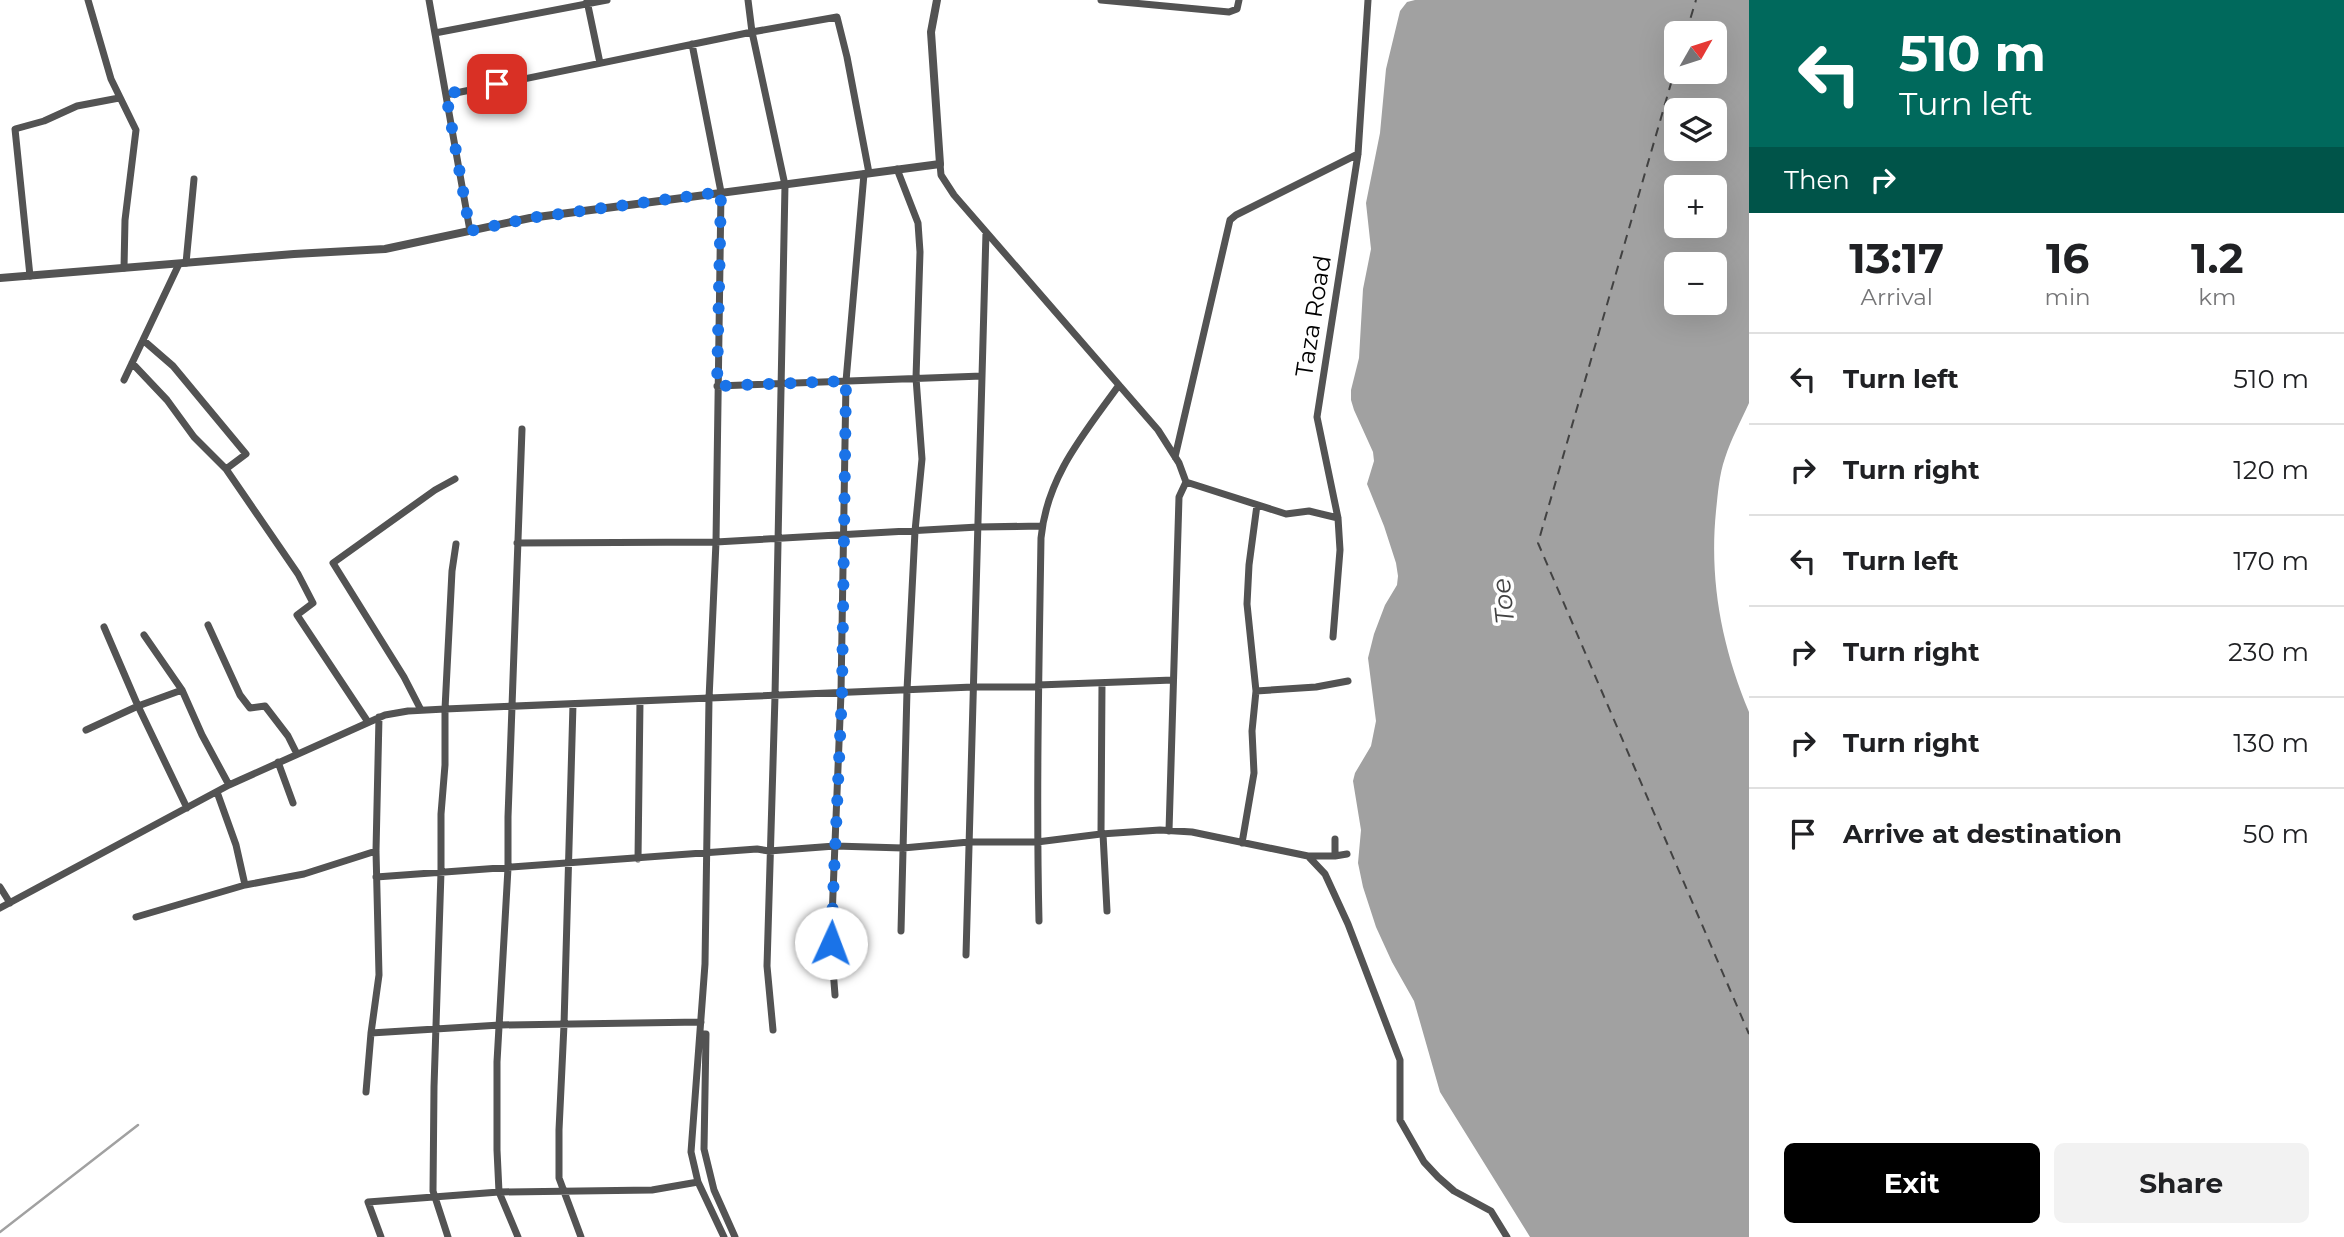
<!DOCTYPE html>
<meta charset="utf-8">
<style>
:root{--surface:#fff;--page:#f2f2f2;--text:#202124;--muted:#757577;--line:#e0e0e0;--accent:#000}
body{margin:0;font-family:Montserrat,sans-serif;background:var(--page);color:var(--text);height:100vh;display:flex;flex-direction:column;font-size:26px;white-space:nowrap}
*{box-sizing:border-box;margin:0}
p{font-size:23px;color:var(--muted)}
.icon{flex:none;width:38px;height:38px;fill:none;stroke:currentColor;stroke-width:2;stroke-linecap:round;stroke-linejoin:round}
.map{position:relative;flex:1;overflow:hidden}
.sheet{display:flex;flex-direction:column;background:var(--surface);width:595px}
.sheet>*{flex:none}
.hud{background:#00695c;color:#fff;overflow:hidden}
.needle{width:46px;rotate:51deg}
.tools{position:absolute;left:1664px;top:21px;display:grid;gap:14px}
.tools a{display:grid;place-items:center;width:63px;height:63px;border-radius:10px;background:var(--surface);box-shadow:0 7px 28px #0002;font-size:35px}
.pin{position:absolute;display:grid;place-items:center;width:60px;height:60px;color:#fff;margin:-30px;border-radius:14px;box-shadow:0 4px 10px #0006}
.me{position:absolute;width:77px;margin:-38px;rotate:2deg;stroke-linejoin:round;filter:drop-shadow(0 0 5px #0008)}
.turn{display:flex;align-items:center;gap:24px;height:147px;padding:0 35px;font-size:32px}
.turn .icon{width:91px;height:91px;stroke-width:2.5}
.turn b{display:block;font-size:49px;line-height:60px}
.then{display:flex;align-items:center;height:66px;padding:0 35px;background:#0003;gap:14px;font-size:26px}
.eta{display:flex;justify-content:space-evenly;align-items:center;height:119px;text-align:center}
.eta b{font-size:42px;font-weight:700;line-height:49px}
.action{display:flex;gap:14px;margin-top:auto;padding:14px 35px}
.action a{flex:1;height:80px;border-radius:10px;background:var(--accent);color:#fff;font-size:28px;font-weight:700;line-height:80px;text-align:center}
.action a+a{background:var(--page);color:var(--text)}
ul{padding:0;list-style:none}
li{display:flex;align-items:center;gap:21px;height:91px;padding:0 35px;border-top:2px solid var(--line)}
li div{flex:1}
li b{display:block;font-size:26px}
li em{font-style:normal}
main{display:flex;flex:1;min-height:0}
.map>svg:first-child{display:block}
.water{fill:#a1a1a1;fill-rule:evenodd}
.lines{fill:none;stroke-linecap:round;stroke-linejoin:round}
.stream{stroke:#a1a1a1;stroke-width:2.5}
.ferry{stroke:#424242;stroke-width:2;stroke-dasharray:9 7;stroke-linecap:butt}
.minor{stroke:#535353;stroke-width:7}
.tertiary{stroke:#535353;stroke-width:8}
.route{stroke:#1a73e8;stroke-width:12;stroke-dasharray:0 21.6}
.labels{text-anchor:middle;dominant-baseline:central;stroke-width:7;stroke-linejoin:round;paint-order:stroke}
.street-label{font-size:24px;fill:#000;stroke:#fff}
.water-label{font-size:26px;font-style:italic;fill:#424242;stroke:#fff}
</style>
<main>
<div class="map">
<svg width="1749" height="1237" viewBox="0 0 1749 1237">
<rect width="100%" height="100%" fill="#fff"/>
<path class="water" d="M1415,0H1749V403C1741,421 1731,439 1725,458C1719,475 1718,493 1716,511C1709,581 1722,647 1749,712V1237H1530L1440,1092L1414,1001L1392,962L1376,927L1363,887L1358,863L1361,830L1353,781L1355,773L1371,746L1376,721L1368,658L1374,634L1385,605L1397,585L1398,576L1396,563L1384,526L1367,484L1374,461L1373,452L1354,410L1351,400V390L1359,358L1363,289L1371,249L1366,203L1380,133L1386,69L1400,11L1407,2ZM1676,33H1715V72H1676ZM1676,110H1715V149H1676ZM1676,187H1715V226H1676ZM1676,264H1715V303H1676Z"/>
<g class="lines">
<path class="stream" d="M0,1232L138,1125"/>
<path class="ferry" d="M1686,33L1696,0
M1676,66L1538,543L1749,1034"/>
<path class="minor" d="M88,0L111,79L136,130L125,220L124,268
M429,0L470,231
M748,0L752,32L785,185L775,696L767,966L773,1030
M1101,0L1229,12L1237,9L1239,0
M587,1L600,63
M435,33L607,0
M692,44L721,192L716,542L709,699L705,964L691,1152L698,1182L724,1237
M446,95L752,32L837,17L847,57L869,173
M940,164L941,175L954,195L1158,430L1179,463L1186,482L1179,497L1169,831
M897,169L918,223L920,252L916,378L922,459L915,531L907,690L901,931
M186,263L194,179
M30,276L15,129L44,121L77,106L119,98
M143,340L173,366L246,454L226,469
M132,363L167,400L194,437L226,469L298,574L313,603L297,615L368,722
M124,380L179,264
M717,386L982,376
M1175,457L1230,220L1236,215L1358,154
M1186,482L1286,514L1309,511L1338,518
M517,543L716,542L978,527L1042,526
M208,625L240,695L250,708L265,706L288,736L297,754
M104,627L138,706L187,808
M144,635L182,690L202,735L229,785
M1333,637L1340,550L1338,518L1317,417L1358,154L1368,0
M1256,691L1316,687L1348,681
M573,704L564,1025L559,1130V1178L581,1237
M421,710L404,677L333,563L435,490L455,479
M86,730L138,706L182,690
M278,762L293,803
M217,792L236,845L245,885
M1101,834L1102,683
M1103,834L1107,911
M1242,843L1254,773L1252,731L1256,691L1247,604L1249,565L1257,505
M1308,856H1335V839
M1335,856L1347,854
M638,859L640,701
M376,877L757,849L769,851L835,846L903,848L969,842H1037L1101,834L1160,830L1192,832L1308,856L1325,874L1348,924L1400,1060V1120L1424,1162L1438,1177L1454,1191L1491,1211L1507,1237
M0,887L10,903
M0,908L229,785L385,715L408,711L445,709L973,687H1038V685L1173,680
M136,917L245,885L304,874L376,851
M1039,921C1036,794 1039,666 1041,538C1047,476 1084,434 1119,385
M966,955L986,232
M835,995L831,943L841,693L846,381L864,174
M371,1033L500,1025L701,1022
M700,1034H706L704,1149L714,1190L735,1237
M366,1092L371,1033L379,975L376,851L379,717
M381,1237L368,1202L499,1192L652,1190L698,1182
M448,1237L433,1191L434,1087L441,872V814L445,765V709L452,571L456,544
M518,1237L499,1192L497,1150V1062L508,868V817L522,429"/>
<path class="tertiary" d="M0,278L294,254L385,249L530,218L940,164L931,32L937,0"/>
</g>
<g class="lines">
<path class="route" d="M497,84L446,94L470,231L530,218L721,192L717,386L846,381L842,693L831,943"/>
</g>
<g class="labels">
<g class="street-label">
<text transform="translate(1313 316) rotate(-81)">Taza Road</text>
</g>
<g class="water-label">
<text transform="translate(1503 601) rotate(-96)">Toe</text>
</g>
</g>
</svg>
<div class="tools">
<a><svg class="needle" viewBox="-14 -14 28 28"><path d="M0-13l5 13h-10z" fill="#e53935"/><path d="M0 13l5-13h-10z" fill="#757577"/></svg></a>
<a><svg class="icon" aria-label="layers" viewBox="0 0 24 24"><path d="M12 4l9 5-9 5-9-5zM3 14l9 5 9-5"/></svg></a>
<a>+</a>
<a>−</a>
</div>
<div class="pin" style="left:497px;top:84px;background:#d93025"><svg class="icon" aria-label="arrive" viewBox="0 0 24 24"><path d="M6 21V4h12l-3 4 3 4H6"/></svg></div>
<svg class="me" style="left:831px;top:943px" viewBox="-20 -20 40 40"><circle r="19" fill="#fff"/><path d="M0-13L10 11 0 6-10 11z" fill="#1a73e8"/></svg>
</div>
<section class="sheet">
<div class="hud">
<div class="turn"><svg class="icon" aria-label="left" viewBox="0 0 24 24"><path d="M17 20v-9H6M10 6l-5 5 5 5"/></svg><div><b>510 m</b>Turn left</div></div>
<div class="then">Then<svg class="icon" aria-label="right" viewBox="0 0 24 24"><path d="M7 20v-9h11M14 6l5 5-5 5"/></svg></div>
</div>
<div class="eta">
<div><b>13:17</b><p>Arrival</p></div>
<div><b>16</b><p>min</p></div>
<div><b>1.2</b><p>km</p></div>
</div>
<ul>
<li><svg class="icon" aria-label="left" viewBox="0 0 24 24"><path d="M17 20v-9H6M10 6l-5 5 5 5"/></svg><div><b>Turn left</b></div><em>510 m</em></li>
<li><svg class="icon" aria-label="right" viewBox="0 0 24 24"><path d="M7 20v-9h11M14 6l5 5-5 5"/></svg><div><b>Turn right</b></div><em>120 m</em></li>
<li><svg class="icon" aria-label="left" viewBox="0 0 24 24"><path d="M17 20v-9H6M10 6l-5 5 5 5"/></svg><div><b>Turn left</b></div><em>170 m</em></li>
<li><svg class="icon" aria-label="right" viewBox="0 0 24 24"><path d="M7 20v-9h11M14 6l5 5-5 5"/></svg><div><b>Turn right</b></div><em>230 m</em></li>
<li><svg class="icon" aria-label="right" viewBox="0 0 24 24"><path d="M7 20v-9h11M14 6l5 5-5 5"/></svg><div><b>Turn right</b></div><em>130 m</em></li>
<li><svg class="icon" aria-label="arrive" viewBox="0 0 24 24"><path d="M6 21V4h12l-3 4 3 4H6"/></svg><div><b>Arrive at destination</b></div><em>50 m</em></li>
</ul>
<div class="action"><a>Exit</a><a>Share</a></div>
</section>
</main>
